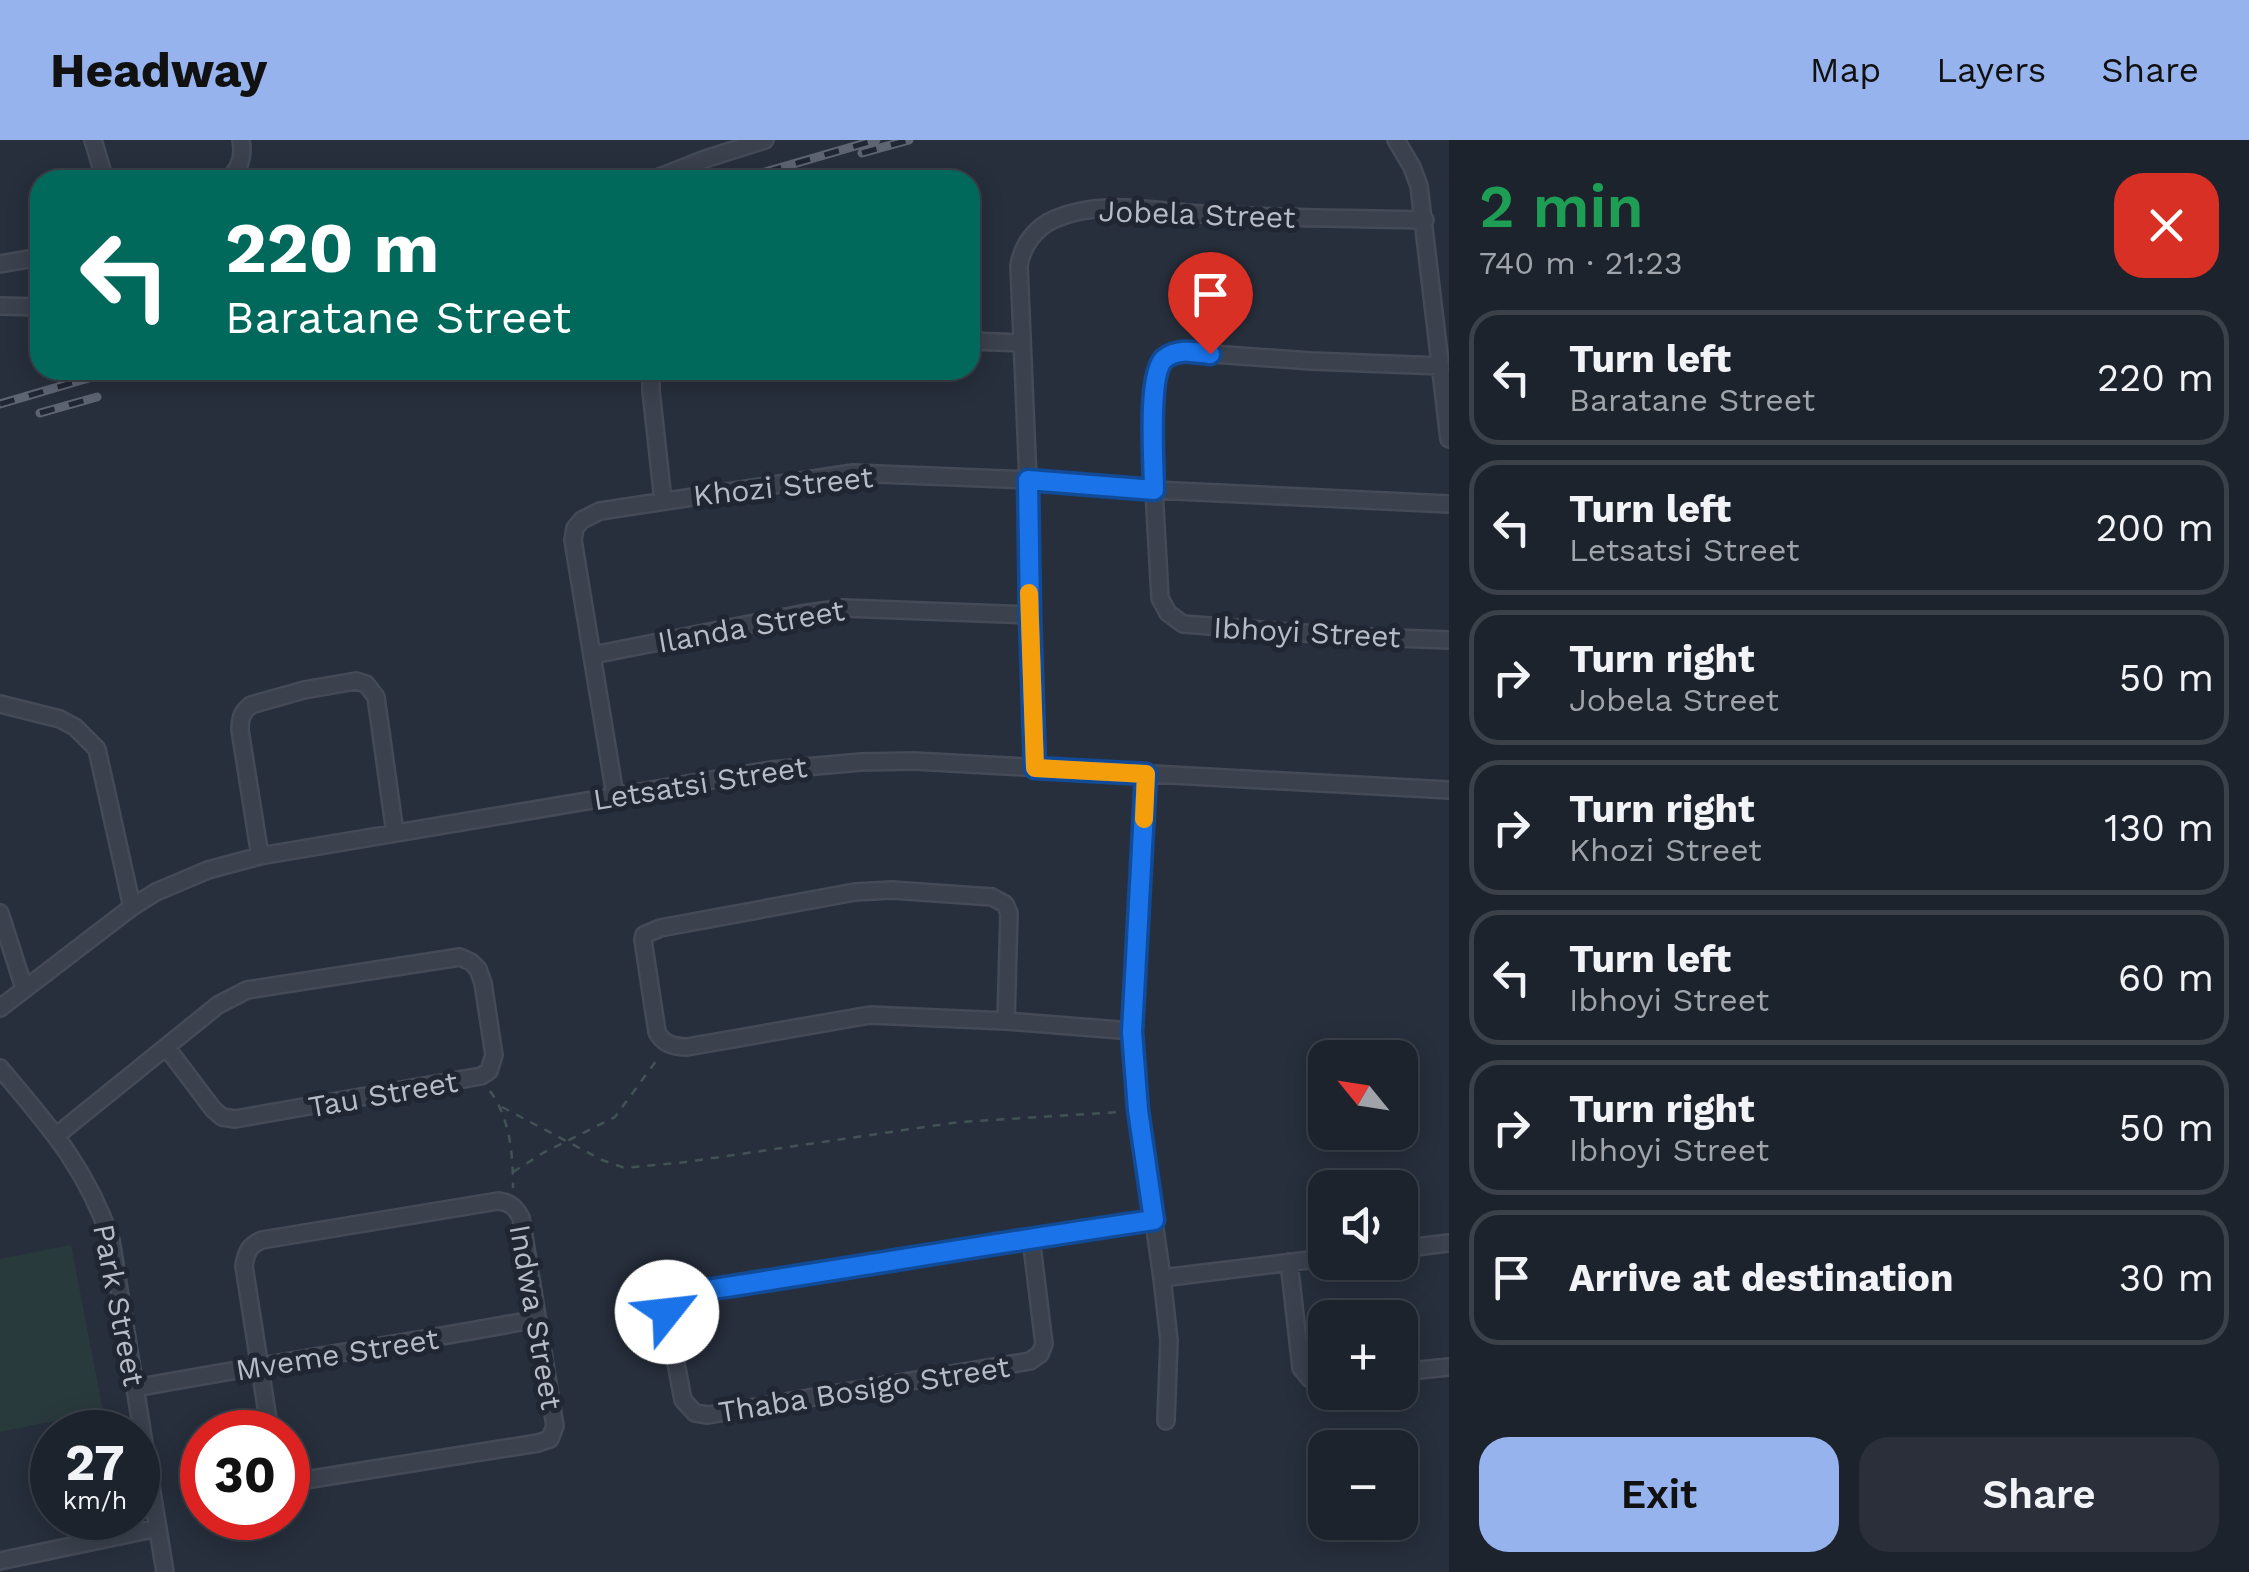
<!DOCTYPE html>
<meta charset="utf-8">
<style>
:root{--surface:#1d232d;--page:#2a2f39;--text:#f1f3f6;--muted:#a0a4aa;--line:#3b4049;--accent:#96b3ed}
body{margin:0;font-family:"Work Sans",sans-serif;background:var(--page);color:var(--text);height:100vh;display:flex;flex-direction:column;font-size:38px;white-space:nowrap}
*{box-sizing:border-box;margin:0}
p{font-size:32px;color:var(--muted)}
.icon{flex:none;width:55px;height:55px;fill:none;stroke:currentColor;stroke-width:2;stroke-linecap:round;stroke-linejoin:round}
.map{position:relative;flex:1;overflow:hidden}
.sheet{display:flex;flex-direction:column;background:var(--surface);width:800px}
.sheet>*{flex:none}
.banner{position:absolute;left:30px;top:30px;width:950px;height:210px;border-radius:30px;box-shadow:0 5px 25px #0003,0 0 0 2px var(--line);background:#00695c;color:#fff;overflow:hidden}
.needle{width:65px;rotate:300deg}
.buttons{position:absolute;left:1308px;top:900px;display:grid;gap:20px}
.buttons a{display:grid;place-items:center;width:110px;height:110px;border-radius:20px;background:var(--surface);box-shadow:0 5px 25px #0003,0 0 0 2px var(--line);font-size:50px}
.speed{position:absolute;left:30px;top:1270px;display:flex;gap:20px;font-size:50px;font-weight:700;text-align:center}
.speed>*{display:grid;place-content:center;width:130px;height:130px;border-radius:50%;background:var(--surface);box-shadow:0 5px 25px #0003,0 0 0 2px var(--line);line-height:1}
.speed small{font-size:25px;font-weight:400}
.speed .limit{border:15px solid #d22;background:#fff;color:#111}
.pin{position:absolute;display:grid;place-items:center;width:85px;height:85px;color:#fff;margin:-102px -42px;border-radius:50% 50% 50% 0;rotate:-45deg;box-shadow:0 0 10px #0007}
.pin .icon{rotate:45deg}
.me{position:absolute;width:110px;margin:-55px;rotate:61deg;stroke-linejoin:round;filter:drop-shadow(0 0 8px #0008)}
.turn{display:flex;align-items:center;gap:35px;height:210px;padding:0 30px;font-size:45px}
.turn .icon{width:130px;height:130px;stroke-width:2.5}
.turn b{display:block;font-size:70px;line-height:85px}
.round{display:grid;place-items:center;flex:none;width:105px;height:105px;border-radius:30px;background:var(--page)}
.headline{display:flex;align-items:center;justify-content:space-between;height:170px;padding:0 30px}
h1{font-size:60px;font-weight:600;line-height:75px;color:#1e9e55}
.cta{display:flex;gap:20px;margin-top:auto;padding:20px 30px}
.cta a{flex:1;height:115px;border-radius:30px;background:var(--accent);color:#111;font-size:40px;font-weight:600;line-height:115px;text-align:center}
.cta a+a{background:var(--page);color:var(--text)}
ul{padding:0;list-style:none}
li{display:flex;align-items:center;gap:30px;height:135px;margin:0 20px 15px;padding:0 10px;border:5px solid var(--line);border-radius:30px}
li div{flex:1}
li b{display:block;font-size:38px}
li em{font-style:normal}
header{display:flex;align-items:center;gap:60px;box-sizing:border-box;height:140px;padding:0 50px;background:var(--accent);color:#111}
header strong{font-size:48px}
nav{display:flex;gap:55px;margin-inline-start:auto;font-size:35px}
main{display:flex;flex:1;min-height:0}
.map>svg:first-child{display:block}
.green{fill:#293a3d}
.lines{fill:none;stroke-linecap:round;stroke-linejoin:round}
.minor-casing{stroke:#444a56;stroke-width:20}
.path{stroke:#425355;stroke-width:2.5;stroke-dasharray:8 8;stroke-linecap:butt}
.minor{stroke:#3b414d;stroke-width:15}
.rail-casing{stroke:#5d6573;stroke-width:9}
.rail{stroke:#202632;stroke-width:5;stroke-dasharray:15;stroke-linecap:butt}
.route-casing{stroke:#114b97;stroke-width:25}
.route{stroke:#1a73e8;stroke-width:18}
.slow{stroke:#f59e0b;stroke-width:18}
.labels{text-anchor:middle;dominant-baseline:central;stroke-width:10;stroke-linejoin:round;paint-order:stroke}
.street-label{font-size:30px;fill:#b7bcc7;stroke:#202632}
</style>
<header>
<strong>Headway</strong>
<nav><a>Map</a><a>Layers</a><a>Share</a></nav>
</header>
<main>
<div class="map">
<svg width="1449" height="1432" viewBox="0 0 1449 1432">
<rect width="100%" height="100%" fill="#272f3c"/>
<path class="green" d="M71,1105L103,1271L0,1292V1119Z"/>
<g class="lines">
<defs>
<path id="minor" d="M93,0L105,40
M1396,0L1412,27L1419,46L1449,299
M226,40C240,31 244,16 241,0
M652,40L705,19L765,0
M0,124L40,117
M0,166L40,167
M970,201L1022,203
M1441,226L1311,221L1185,212L1175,213L1164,219L1157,229L1154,241V350L1160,458L1168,473L1183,484L1343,496L1449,500
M656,230L651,239V251L663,360
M593,515L801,474L844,468L1029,475
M0,564L60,579L75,587L97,609L132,767
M1035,628L1029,475L1028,340L1019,126C1022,105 1036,87 1055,79C1102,59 1152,71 1200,74C1275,78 1350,78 1425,80
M1147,634L1132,891L1138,970L1162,1138L1169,1200L1166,1281
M615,655L573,400L575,388L582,380L600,371L853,333L1028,340L1154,350L1449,364
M260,716L240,590C240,578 242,572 251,565L304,550L356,541L366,544L376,557L395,693
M0,773L24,848
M0,868L132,767L156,752L208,730L260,716L771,630L861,622L914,621L1449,650
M1006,881L1009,773L1005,764L992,757L892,750L855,752L660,788L644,795L643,800L657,892C663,904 674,907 687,907L870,875L1006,881L1132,891
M0,928C49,986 86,1027 111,1100L165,1432
M57,995L218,865L247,850L460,817L471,822L478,829L483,843L494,915L489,931L481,936L235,979L222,977L213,969L167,908
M1031,1098L1044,1204L1040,1214L1030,1221L708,1275L695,1273L683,1260L667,1176L669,1164L676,1155L886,1123L1031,1098L1154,1080
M1400,1109L1449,1103
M1289,1122L1301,1228L1310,1239L1325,1241
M1162,1138L1325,1118
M1400,1232L1449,1227
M136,1248C270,1223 404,1204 537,1179
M270,1292L244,1126C246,1113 249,1105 262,1100L498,1061C509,1062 516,1067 521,1078L555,1286L550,1299L538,1303L299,1341L288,1338
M0,1421L158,1388"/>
</defs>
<use href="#minor" class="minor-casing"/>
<path class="path" d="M490,951C510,978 513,1014 513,1048
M502,967L602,1020L625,1028L686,1022L959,982L1122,972
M513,1032L543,1013L615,977L659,917"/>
<use href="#minor" class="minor"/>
<defs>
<path id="rail" d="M862,13L909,0
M738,40L876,0
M0,264L116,230
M40,273L97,257"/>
</defs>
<use href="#rail" class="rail-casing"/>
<use href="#rail" class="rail"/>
</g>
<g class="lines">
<defs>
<path id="route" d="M667,1172L672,1160L680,1154C839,1130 996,1103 1154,1080L1138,970L1132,892L1146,634L1035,628L1030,476L1028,340L1154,350C1154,324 1147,235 1164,219C1177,208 1195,212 1210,214"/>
</defs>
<use href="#route" class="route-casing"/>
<use href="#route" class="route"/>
<path class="slow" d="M1029,453L1035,628L1146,634L1144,679"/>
</g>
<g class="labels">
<g class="street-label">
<text transform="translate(1197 74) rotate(2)">Jobela Street</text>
<text transform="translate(783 346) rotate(-6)">Khozi Street</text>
<text transform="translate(751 486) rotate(-10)">Ilanda Street</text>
<text transform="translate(1307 492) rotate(3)">Ibhoyi Street</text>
<text transform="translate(700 643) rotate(-9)">Letsatsi Street</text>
<text transform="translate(383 954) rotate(-10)">Tau Street</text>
<text transform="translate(119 1165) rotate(79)">Park Street</text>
<text transform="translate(536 1177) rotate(80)">Indwa Street</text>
<text transform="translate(337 1214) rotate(-9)">Mveme Street</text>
<text transform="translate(864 1249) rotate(-9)">Thaba Bosigo Street</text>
</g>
</g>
</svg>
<div class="buttons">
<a><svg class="needle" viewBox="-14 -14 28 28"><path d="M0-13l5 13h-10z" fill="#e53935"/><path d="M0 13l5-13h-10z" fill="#a0a4aa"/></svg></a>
<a><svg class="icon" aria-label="sound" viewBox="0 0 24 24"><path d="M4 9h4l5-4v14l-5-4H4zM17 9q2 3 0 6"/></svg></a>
<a>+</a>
<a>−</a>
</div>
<div class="speed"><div>27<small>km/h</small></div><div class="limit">30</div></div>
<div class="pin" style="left:1210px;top:214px;background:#d93025"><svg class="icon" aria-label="arrive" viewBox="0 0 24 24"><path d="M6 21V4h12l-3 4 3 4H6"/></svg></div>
<svg class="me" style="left:667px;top:1172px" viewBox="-20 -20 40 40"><circle r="19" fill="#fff"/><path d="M0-13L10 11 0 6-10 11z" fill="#1a73e8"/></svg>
<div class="banner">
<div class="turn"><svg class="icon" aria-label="left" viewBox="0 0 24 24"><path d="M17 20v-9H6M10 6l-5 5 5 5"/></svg><div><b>220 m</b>Baratane Street</div></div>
</div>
</div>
<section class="sheet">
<div class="headline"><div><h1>2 min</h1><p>740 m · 21:23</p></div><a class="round" style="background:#d93025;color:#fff"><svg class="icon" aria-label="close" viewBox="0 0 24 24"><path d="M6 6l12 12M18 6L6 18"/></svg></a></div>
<ul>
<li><svg class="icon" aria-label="left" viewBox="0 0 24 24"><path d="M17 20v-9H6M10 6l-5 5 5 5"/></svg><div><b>Turn left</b><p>Baratane Street</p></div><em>220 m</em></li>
<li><svg class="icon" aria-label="left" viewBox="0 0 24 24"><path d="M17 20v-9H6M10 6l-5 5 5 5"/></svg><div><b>Turn left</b><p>Letsatsi Street</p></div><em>200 m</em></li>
<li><svg class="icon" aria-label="right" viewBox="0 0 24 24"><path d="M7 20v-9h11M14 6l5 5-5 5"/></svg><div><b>Turn right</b><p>Jobela Street</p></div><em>50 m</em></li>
<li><svg class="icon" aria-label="right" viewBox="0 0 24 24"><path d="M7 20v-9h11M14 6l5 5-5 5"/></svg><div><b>Turn right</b><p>Khozi Street</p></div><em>130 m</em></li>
<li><svg class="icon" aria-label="left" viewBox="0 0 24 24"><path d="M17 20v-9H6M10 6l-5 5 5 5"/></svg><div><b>Turn left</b><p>Ibhoyi Street</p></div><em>60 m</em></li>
<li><svg class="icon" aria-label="right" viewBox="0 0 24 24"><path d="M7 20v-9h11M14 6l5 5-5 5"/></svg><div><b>Turn right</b><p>Ibhoyi Street</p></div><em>50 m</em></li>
<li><svg class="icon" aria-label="arrive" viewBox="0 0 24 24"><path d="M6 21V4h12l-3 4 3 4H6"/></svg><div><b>Arrive at destination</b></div><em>30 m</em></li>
</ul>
<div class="cta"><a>Exit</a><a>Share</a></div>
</section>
</main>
